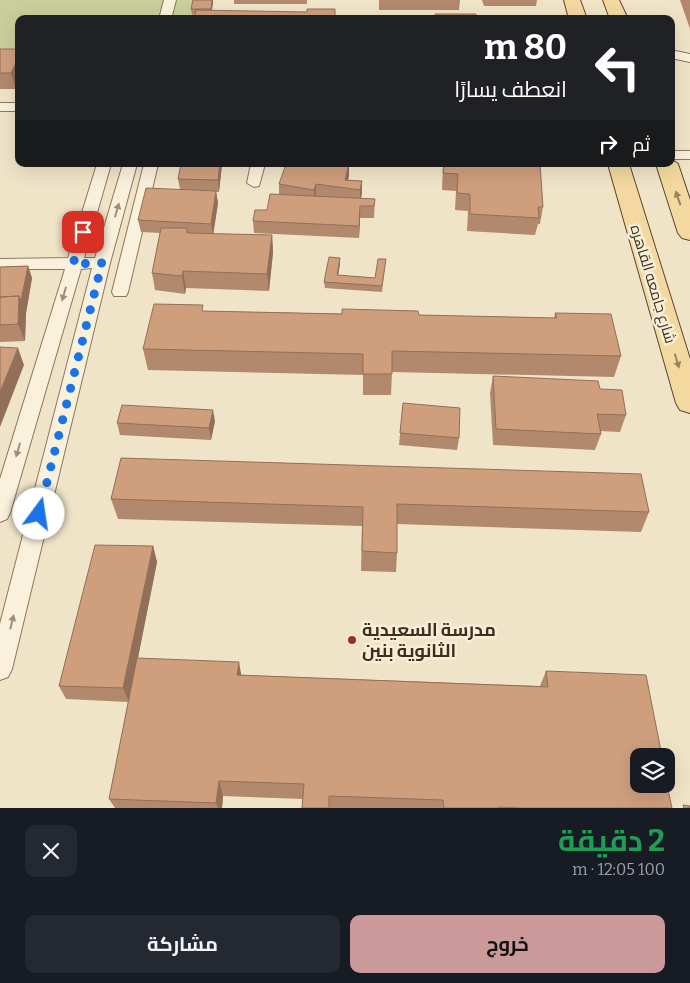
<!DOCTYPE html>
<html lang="ar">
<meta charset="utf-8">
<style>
:root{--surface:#171b24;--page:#242831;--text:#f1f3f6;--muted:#9ea1a6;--accent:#cc999b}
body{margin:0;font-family:Bitter,Cairo,serif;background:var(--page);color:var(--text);direction:rtl;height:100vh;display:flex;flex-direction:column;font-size:19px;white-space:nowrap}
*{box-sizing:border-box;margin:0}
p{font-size:16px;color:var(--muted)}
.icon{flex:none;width:28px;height:28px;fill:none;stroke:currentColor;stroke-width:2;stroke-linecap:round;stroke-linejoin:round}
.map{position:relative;height:808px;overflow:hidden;direction:ltr}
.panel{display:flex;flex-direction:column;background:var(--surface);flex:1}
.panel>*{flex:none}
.banner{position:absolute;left:15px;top:15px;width:660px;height:152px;border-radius:10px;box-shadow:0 5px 20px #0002;direction:rtl;background:#202124;color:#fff;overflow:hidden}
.buttons{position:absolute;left:630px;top:748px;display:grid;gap:10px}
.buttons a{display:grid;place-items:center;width:45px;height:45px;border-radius:10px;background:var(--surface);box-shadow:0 5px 20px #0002;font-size:25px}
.pin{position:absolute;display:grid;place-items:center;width:42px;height:42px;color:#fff;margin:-21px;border-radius:10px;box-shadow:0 2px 8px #0006}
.me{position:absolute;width:55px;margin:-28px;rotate:14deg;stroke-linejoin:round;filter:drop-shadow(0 0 4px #0008)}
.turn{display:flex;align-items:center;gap:18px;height:105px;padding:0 25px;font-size:22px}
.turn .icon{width:65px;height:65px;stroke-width:2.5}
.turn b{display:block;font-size:35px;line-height:42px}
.then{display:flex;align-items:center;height:48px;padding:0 25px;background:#0003;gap:10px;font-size:19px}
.round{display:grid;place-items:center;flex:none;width:52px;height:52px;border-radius:10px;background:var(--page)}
.overview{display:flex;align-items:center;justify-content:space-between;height:85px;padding:0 25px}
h1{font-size:30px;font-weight:700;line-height:38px;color:#1e9e55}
.cta{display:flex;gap:10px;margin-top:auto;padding:10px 25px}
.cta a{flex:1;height:58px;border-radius:10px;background:var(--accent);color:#111;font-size:20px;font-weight:700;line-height:58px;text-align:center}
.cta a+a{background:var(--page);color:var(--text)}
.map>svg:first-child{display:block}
.green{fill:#c9cf9b}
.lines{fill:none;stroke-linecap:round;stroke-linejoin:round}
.service-casing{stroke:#8d765c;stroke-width:2}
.primary-casing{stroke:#5b4430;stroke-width:2}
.service{fill:#faf1dc;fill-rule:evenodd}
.primary{fill:#f3d9a0;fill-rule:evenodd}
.wall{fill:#b2896c}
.shaded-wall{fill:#916f58}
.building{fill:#cf9f7d;stroke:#916f58}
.oneway{fill:#988460}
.oneway2{fill:#9c907e}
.route{stroke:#1a73e8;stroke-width:9;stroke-dasharray:0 16.2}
.poi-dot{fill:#9e2a2b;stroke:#f7eed8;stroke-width:2}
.labels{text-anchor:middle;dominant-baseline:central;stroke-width:5;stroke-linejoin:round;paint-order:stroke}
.street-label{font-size:15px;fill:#3d2e20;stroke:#f7eed8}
.near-poi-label{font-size:18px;font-weight:bold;fill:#3d2e20;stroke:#f7eed8;text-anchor:start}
</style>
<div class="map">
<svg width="690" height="808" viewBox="0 0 690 808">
<rect width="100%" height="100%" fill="#f0e4c8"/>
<path class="green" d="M0,0H194L191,19H19V53H0Z"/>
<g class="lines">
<defs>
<path id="service" d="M164,0H176L171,19H159Z
M671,50L690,54V62L671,58Z
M0,103H19V111H0Z
M671,151H690V159H671Z
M97,164H111L84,258H95L123,164H137L110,263L12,669L8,677L0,680V624L92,268L81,269L10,513L7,519L0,522V479L65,269H0V259L68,258Z
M144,164H158L128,292L126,296H114L112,292Z
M251,164H265L259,186L254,187L247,183Z"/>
<path id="primary" d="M564,0H580L587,19H569Z
M603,0H619L628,19H610Z
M671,159L678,164L690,200V240L682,238L678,233L656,164H671Z
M608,164H629L690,359V413L680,410L676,403Z"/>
</defs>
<use href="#service" class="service-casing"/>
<use href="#primary" class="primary-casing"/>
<use href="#service" class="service"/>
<use href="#primary" class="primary"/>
</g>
<path class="wall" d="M193,0H213L212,10L192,15L191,9Z
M234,0H307V4H234Z
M379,0H460L459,10H379Z
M482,0H537L536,6H484Z
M680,0H690V29Z
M0,49H19V83L16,89H0Z
M222,164L219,192H216L218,203L213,234L272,235L273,252L269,291L186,288L185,294L155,290L152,273L160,233L141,232L138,220L180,189L178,179Z
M349,164V176L348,180L362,181V193L361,198L375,199L374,218H360L359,238L254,233L253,221L267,210L279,195V184L313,165L329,166Z
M358,164H391V166Z
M443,164H540L543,207L540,224H538L535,235L467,231L468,211L455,210L456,191L442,190Z
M340,258V264L338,275L375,278L385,266L382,292L325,288L324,282Z
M28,266L32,278L26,313L25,341L0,342V267Z
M204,311L554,318L555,313L621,356L614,377L392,372L391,395H363V375L148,370L143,349Z
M493,376L600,389L626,415L620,432L600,431L601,434L595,450L493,445L490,393Z
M403,403L459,438L457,450L399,445Z
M215,421L211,440L120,435L117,423Z
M121,458L649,512L641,532L397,524V553L396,572L361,571L362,526L118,519L111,499Z
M153,546L157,562L138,658L242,675L540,686L546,671L672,808H302L303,799L223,796L222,808H115L109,799L128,702L66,699L59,686Z"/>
<path class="shaded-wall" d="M212,0H213V3L211,15V9Z
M18,59L19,63V83L16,89L11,73Z
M220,164H222L219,192L218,180Z
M349,164V176L346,188L345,180Z
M362,181V193L360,202V190Z
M316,184V196L315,202L314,190Z
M216,191L218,203L213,236L211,224Z
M360,206V218L359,238V226Z
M272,235L273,252L269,291L267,274Z
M340,258V264L337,281V275Z
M28,266L32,278L26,313L25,341L18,324L19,296Z
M183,271L186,288L185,294L182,276Z
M18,348L24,365L0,427V392Z
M213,410L215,421L211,440L209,428Z
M153,546L157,562L129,702L123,688Z
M239,662L242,679L237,675Z
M219,781L223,796L222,808H218L216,803Z"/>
<path class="building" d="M193,0H212L211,9H191Z
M307,9H335V19H194L196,10L307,12Z
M435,14H476L477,18L529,19H385V18H435Z
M0,49H19V59H18L11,73H0Z
M181,164H220L218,180L178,179Z
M286,164H312L311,165L329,166L330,164H349L345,180L362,181L360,190L316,184L314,190L279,184Z
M444,164H540L543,207H538L539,218L470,214V194L457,193L458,174L443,173Z
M146,188L216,191L211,224L138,220Z
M270,194L375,199L374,206H360L359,226L253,221L255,210H267Z
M161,228H187V233L272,235L267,274L183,271L182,276L152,273Z
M329,257L340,258L337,275L375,278L378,259H386L382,286L324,282Z
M28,266L21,301L19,296L0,297V267Z
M19,296L18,324L0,325V297Z
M154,304L203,305L202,311L342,314V309L418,311L419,315L557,318L555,313L611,314L621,356L392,351V374H363V354L143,349Z
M0,347L18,348L0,392Z
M493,376L598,381L600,389L622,390L626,415L597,414L601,434L496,429Z
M403,403L460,408L459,438L400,433Z
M122,405L213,410L209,428L117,423Z
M121,458L641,474L649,512L397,504V553L362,551L363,507L111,499Z
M95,545L153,546L123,688L59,686Z
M137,658L239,662L237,675L548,687L546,671L646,675L662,756H639V784H666V780L672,808H520L499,807V808H444L443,800L329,796V808H302L304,784L219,781L216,803L109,799Z
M683,805L690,806V808H684Z"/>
<defs><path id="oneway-solid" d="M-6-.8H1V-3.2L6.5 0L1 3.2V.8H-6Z" transform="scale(1.25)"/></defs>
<g class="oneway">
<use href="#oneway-solid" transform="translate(678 198) rotate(-109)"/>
<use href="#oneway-solid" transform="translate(677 361) rotate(73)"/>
</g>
<g class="oneway2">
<use href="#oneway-solid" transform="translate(117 210) rotate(-74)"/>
<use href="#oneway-solid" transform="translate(64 294) rotate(106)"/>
<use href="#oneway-solid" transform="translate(18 450) rotate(106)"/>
<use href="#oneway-solid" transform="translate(12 622) rotate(-76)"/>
</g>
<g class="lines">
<path class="route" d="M39,514L102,263L73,264L83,232"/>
</g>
<circle class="poi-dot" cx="352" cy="640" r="5"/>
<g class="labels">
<g class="street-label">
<text transform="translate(653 284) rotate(73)">شارع جامعه القاهره</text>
</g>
<g class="near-poi-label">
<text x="362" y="630">مدرسة السعيدية<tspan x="362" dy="21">الثانوية بنين</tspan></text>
</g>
</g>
</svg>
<div class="buttons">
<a><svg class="icon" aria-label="layers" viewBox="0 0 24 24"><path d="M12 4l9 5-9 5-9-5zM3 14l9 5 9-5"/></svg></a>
</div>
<div class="pin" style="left:83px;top:232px;background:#d93025"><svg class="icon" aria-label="arrive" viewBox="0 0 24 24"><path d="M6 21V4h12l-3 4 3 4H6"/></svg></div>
<svg class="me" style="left:39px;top:514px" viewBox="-20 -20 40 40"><circle r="19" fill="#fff"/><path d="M0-13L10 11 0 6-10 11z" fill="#1a73e8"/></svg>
<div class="banner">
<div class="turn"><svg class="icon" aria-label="left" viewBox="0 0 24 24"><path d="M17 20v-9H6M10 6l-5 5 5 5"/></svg><div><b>80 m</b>انعطف يسارًا</div></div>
<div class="then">ثم<svg class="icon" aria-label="right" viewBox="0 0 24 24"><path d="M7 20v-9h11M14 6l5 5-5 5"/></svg></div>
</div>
</div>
<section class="panel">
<div class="overview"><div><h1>2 دقيقة</h1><p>100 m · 12:05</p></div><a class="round"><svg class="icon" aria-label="close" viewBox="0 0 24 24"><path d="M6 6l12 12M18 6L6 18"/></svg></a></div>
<div class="cta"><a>خروج</a><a>مشاركة</a></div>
</section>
